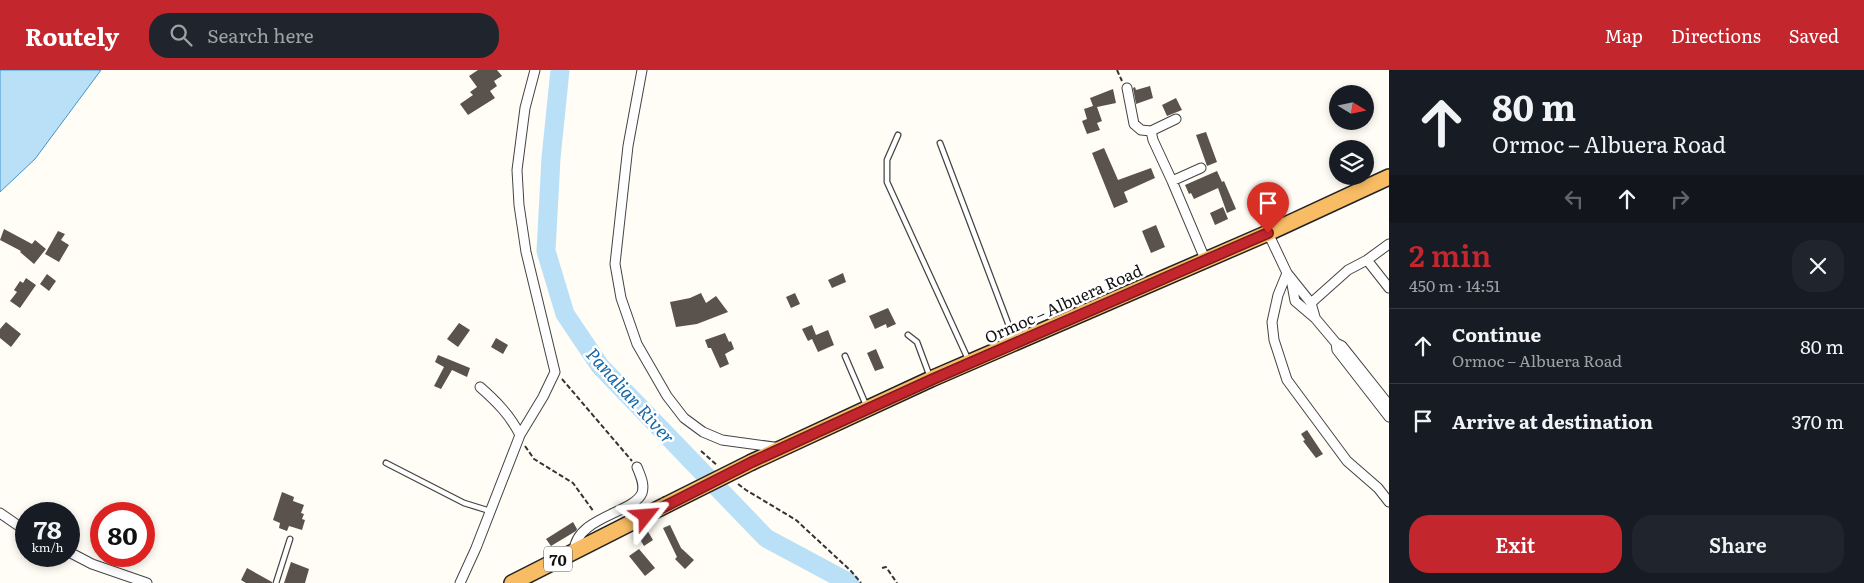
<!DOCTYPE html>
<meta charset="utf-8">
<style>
:root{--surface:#171b24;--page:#20242c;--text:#f1f3f6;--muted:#9ea1a6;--line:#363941;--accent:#c4262e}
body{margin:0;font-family:Literata,serif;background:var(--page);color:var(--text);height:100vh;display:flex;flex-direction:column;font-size:19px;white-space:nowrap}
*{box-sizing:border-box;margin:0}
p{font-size:16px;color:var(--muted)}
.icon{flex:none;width:28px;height:28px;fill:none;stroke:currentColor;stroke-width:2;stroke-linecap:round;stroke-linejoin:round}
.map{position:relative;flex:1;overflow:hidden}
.panel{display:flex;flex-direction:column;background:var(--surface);width:475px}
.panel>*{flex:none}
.hud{background:#171b24;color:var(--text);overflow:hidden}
.needle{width:32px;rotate:100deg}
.fabs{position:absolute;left:1329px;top:15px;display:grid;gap:10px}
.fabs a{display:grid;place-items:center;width:45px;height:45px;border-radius:50%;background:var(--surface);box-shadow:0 2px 8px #0003;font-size:25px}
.speed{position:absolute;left:15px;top:432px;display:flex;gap:10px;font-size:25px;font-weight:700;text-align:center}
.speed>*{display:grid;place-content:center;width:65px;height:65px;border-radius:50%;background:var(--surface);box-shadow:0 2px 8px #0003;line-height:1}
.speed small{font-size:12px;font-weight:400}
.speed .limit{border:8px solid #d22;background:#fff;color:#111}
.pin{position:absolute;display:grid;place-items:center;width:42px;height:42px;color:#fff;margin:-51px -21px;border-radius:50% 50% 50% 0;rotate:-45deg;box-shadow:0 0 5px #0007}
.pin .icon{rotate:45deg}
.me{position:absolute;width:55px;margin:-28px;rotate:62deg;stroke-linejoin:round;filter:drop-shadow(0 0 4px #0008)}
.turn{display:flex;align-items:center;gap:18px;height:105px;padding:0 20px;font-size:22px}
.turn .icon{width:65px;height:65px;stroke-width:2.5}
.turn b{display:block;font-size:35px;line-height:42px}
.lanes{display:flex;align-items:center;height:48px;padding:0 20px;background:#0003;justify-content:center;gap:25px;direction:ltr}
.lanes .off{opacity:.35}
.round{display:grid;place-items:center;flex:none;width:52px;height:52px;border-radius:20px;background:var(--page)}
.headline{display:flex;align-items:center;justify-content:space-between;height:85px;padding:0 20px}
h1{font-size:30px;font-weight:600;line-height:38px;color:var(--accent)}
.cta{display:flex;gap:10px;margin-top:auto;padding:10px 20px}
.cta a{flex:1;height:58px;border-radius:20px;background:var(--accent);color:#fff;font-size:20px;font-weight:600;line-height:58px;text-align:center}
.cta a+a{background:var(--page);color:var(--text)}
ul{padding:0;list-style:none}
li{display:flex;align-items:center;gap:15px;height:75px;padding:0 20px;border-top:1px solid var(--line)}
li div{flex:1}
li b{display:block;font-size:19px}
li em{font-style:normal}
header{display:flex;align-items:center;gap:30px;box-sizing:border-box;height:70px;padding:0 25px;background:var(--accent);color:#fff}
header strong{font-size:24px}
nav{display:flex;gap:28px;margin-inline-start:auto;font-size:18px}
.search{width:350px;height:45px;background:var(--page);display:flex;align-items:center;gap:12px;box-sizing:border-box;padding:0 18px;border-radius:20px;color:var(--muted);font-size:19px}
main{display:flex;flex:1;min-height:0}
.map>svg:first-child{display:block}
.water{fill:#b9e0f7;stroke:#3f96cf}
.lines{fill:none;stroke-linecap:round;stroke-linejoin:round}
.river{stroke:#b9e0f7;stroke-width:19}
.building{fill:#5a524d}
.service-casing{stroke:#444;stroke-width:7}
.minor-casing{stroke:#444;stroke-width:11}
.trunk-casing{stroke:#222;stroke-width:18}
.path{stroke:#333;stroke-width:2;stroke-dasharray:5 2.5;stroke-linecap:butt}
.service{stroke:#fff;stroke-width:4.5}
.minor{stroke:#fff;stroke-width:9}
.trunk{stroke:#f7bc64;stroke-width:15}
.trunk-bridge-casing{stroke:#222;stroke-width:18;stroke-linecap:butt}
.trunk-bridge{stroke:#f7bc64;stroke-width:15}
.route-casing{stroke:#7f191e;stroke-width:12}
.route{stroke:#c4262e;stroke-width:9}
.labels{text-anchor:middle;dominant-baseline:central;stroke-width:5;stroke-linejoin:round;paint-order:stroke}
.shield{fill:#fff;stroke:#585858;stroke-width:1}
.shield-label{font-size:15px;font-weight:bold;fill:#111}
.street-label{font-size:16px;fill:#111;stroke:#fff}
.water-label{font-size:18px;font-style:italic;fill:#1768a6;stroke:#fff}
</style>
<header>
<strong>Routely</strong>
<div class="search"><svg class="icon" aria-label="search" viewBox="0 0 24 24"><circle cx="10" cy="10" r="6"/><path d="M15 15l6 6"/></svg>Search here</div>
<nav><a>Map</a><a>Directions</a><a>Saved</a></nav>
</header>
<main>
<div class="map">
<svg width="1389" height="513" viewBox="0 0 1389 513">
<rect width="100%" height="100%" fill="#fffdf5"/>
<path class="water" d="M0,0H101L35,89L0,122Z"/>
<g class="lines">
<path class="river" d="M560,0L551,88L546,181L565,244L600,296L766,468L850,513"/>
</g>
<path class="building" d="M478,0H497L502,6L494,11L497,16L490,21L495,28L468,45L460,34L473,25L470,22L477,17L469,6Z
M1150,16L1153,28L1136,34L1133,18L1135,17L1136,20Z
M1113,19L1116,33L1097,37L1102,51L1097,53L1100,60L1087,64L1082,51L1087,49L1084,39L1093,36L1090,28Z
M1176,28L1182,40L1167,46L1162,35Z
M1206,62L1217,92L1207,96L1196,65Z
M1104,78L1118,110L1151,98L1155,108L1124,122L1128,132L1114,138L1092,83Z
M1217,101L1222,112L1224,111L1236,139L1227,143L1218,118L1194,129L1191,123L1189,124L1185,115Z
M1223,137L1228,149L1215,155L1210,143Z
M1156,155L1165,177L1151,183L1142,161Z
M4,159L32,174L35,170L46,179L34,194L20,182L21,181L0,170Z
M58,161L65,164L61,170L69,175L59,192L45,184Z
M843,203L846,212L832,218L828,210Z
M47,204L56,211L49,221L40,214Z
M26,208L36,215L20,238L10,231L17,222L14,220L20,211L23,213Z
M701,223L706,233L716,226L728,242L697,254L676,257L670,232L690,228Z
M795,223L800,234L791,238L786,227Z
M888,238L896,254L887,258L886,254L875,259L869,246Z
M6,252L21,264L11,277L0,268V259Z
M459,253L470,260L458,277L447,269Z
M812,255L816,265L828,260L834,275L818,282L812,269L808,271L802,259Z
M725,263L729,272L731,271L734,279L725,284L729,294L720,298L711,278H708L705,270Z
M496,268L508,275L503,284L491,277Z
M876,279L884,298L875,301L867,283Z
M438,285L470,298L467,307L452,300L441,319L434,316L444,297L435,292Z
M1307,360L1323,384L1316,388L1303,371L1305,370L1301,364Z
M282,422L294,427L293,431L304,435L301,443L304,444L302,449L305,450L302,460L289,456L287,461L279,458L280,453L273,450Z
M573,452L577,459L576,461L551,476L546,469Z
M670,455L681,478L694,490L685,499L675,489L677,487L663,458Z
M647,460L653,470L644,476L638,466Z
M639,479L655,498L645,506L629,486Z
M291,492L309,499L305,513H284Z
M247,498L272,512V513H246L241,510Z"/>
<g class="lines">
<defs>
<path id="service" d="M898,65L887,90V112L968,289
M940,73L1014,269
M908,265L917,272L930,307
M845,286L866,335
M386,393L464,433L490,441
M276,513L290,469"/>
<path id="minor" d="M642,0L628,76L615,194L621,228L637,274L667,326L684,348L703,362L722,370L781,378
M1127,18L1134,54L1141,60L1151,61L1153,70L1172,111L1205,189
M1151,61L1176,49
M1172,111L1201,98
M1268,163L1287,203L1311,233
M1367,190L1389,218
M1287,203L1278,225L1272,252L1274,270L1287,310L1347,391L1378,418L1389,432
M1291,209L1295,231L1315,248L1336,273L1342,276L1389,335
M1315,247L1311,233L1348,200L1367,190L1389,174
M1336,273L1337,280L1389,347
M480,317C496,331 510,345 520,365
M0,443L26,461
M574,481C576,447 634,443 642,423C645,414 640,405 637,397
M69,482L92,494L147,513
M460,513L476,478L520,365L543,327L555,302L526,182L519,135L517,100L525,38L535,0"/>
<path id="trunk" d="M752,392L931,309L1268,163L1389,107
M512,513L666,435"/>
</defs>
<use href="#service" class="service-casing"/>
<use href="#minor" class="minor-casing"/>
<use href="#trunk" class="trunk-casing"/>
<path class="path" d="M1117,0L1122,11
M562,309L632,391
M525,376L534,389L573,413L594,442
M701,381L718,396
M738,414L746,420L796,450L851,501L861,513
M882,498L886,497L897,513"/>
<use href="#service" class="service"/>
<use href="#minor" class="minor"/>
<use href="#trunk" class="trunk"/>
<defs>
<path id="trunk-bridge" d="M666,435L752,392"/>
</defs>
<use href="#trunk-bridge" class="trunk-bridge-casing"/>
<use href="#trunk-bridge" class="trunk-bridge"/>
</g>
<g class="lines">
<defs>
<path id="route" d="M646,446L752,392L931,310L1268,163"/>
</defs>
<use href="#route" class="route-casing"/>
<use href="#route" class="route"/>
</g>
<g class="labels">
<rect class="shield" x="544" y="476.5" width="28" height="25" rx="4"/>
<g class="shield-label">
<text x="558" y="489">70</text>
</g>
<g class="street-label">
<text transform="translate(1063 233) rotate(-24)">Ormoc – Albuera Road</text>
</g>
<g class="water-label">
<text transform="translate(631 325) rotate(48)">Panalian River</text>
</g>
</g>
</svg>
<div class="fabs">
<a><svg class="needle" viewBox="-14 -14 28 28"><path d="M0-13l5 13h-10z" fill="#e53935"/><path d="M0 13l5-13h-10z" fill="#9ea1a6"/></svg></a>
<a><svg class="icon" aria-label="layers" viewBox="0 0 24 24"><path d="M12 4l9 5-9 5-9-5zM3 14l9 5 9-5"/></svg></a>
</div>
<div class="speed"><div>78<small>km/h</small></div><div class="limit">80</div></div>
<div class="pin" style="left:1268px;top:163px;background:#d93025"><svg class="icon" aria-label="arrive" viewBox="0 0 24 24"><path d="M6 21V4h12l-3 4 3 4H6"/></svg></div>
<svg class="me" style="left:646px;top:446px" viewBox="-20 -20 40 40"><path d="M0-17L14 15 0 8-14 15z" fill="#c4262e" stroke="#fff" stroke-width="4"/></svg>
</div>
<section class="panel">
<div class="hud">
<div class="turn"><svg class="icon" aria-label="ahead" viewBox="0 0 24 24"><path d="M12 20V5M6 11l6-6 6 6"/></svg><div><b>80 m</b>Ormoc – Albuera Road</div></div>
<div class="lanes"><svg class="icon off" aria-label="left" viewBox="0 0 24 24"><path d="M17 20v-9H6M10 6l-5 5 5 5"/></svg><svg class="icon" aria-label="ahead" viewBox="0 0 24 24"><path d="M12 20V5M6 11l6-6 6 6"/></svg><svg class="icon off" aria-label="right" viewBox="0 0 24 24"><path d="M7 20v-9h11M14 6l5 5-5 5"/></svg></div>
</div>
<div class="headline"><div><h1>2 min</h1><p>450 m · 14:51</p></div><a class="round"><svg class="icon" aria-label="close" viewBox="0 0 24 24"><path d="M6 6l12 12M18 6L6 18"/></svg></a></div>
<ul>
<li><svg class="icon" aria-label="ahead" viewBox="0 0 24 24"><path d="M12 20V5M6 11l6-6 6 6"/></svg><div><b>Continue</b><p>Ormoc – Albuera Road</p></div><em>80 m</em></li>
<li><svg class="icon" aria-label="arrive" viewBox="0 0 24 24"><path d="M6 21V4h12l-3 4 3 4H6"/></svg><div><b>Arrive at destination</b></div><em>370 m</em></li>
</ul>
<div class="cta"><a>Exit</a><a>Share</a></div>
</section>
</main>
